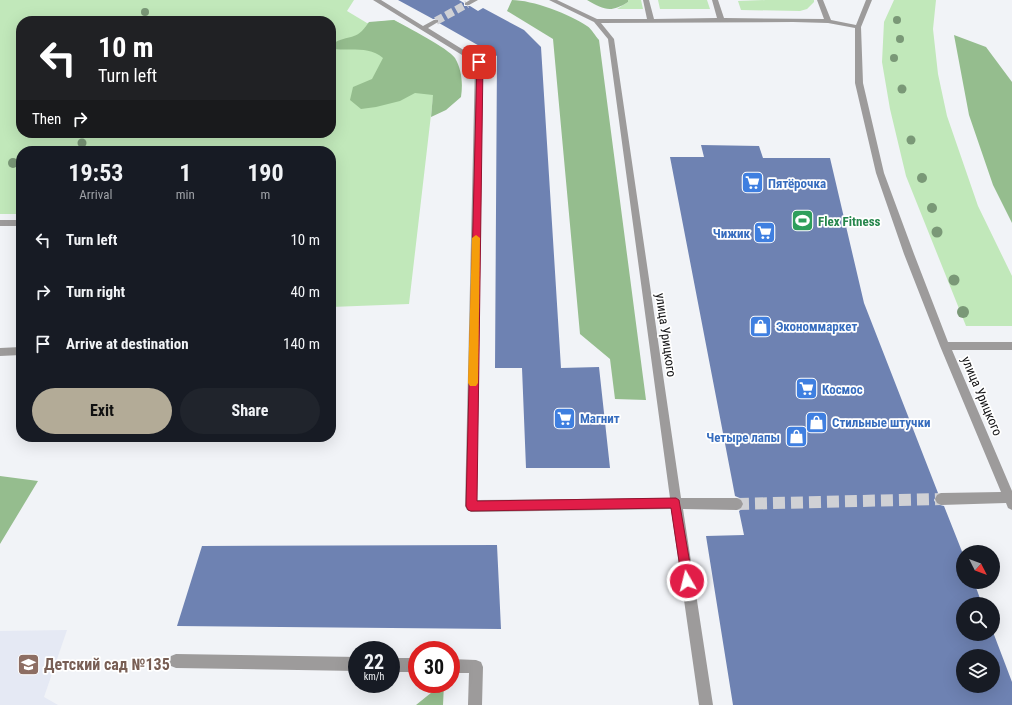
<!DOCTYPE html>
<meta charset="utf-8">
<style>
:root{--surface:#171b24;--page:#20242c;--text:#f1f3f6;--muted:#9ea1a6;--accent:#b3ab97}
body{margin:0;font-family:"Roboto Condensed",sans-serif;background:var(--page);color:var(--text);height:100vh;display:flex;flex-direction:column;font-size:15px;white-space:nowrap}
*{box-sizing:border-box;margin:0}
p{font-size:13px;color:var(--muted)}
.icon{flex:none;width:22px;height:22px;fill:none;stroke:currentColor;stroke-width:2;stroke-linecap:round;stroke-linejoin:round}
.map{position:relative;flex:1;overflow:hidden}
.drawer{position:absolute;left:16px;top:146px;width:320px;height:296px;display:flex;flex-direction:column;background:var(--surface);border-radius:16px;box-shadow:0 4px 16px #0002}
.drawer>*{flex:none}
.hud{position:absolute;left:16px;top:16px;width:320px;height:122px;border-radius:16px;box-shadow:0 4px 16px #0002;background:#202124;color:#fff;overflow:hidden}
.needle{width:26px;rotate:132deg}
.tools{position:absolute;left:956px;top:545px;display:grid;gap:8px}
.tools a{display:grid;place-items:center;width:44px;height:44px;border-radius:50%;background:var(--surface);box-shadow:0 4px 16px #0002;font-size:20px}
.speed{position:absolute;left:348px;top:641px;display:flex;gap:8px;font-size:20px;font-weight:700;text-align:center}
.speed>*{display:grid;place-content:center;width:52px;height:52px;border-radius:50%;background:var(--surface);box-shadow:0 4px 16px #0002;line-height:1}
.speed small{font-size:10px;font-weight:400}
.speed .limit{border:6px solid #d22;background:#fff;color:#111}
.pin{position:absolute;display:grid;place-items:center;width:34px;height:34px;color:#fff;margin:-17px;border-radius:8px;box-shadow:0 2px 6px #0006}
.me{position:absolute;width:44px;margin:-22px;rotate:352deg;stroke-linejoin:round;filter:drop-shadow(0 0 3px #0008)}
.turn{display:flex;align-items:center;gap:14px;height:84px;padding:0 16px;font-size:18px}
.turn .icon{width:52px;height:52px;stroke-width:2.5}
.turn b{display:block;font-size:28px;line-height:34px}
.then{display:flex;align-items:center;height:38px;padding:0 16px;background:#0003;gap:8px;font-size:15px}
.eta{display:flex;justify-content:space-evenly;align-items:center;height:68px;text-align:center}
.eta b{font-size:24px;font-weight:700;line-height:28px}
.primary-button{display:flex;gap:8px;margin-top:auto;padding:8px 16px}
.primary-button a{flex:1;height:46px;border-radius:24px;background:var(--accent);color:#111;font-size:16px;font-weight:700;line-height:46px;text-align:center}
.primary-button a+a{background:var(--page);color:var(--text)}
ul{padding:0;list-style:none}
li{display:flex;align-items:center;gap:12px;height:52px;padding:0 16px}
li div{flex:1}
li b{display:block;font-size:15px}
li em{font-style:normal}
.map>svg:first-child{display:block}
.built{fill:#e5e9f4}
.green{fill:#c1e8ba;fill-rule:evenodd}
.forest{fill:#95bd8e}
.building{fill:#6e82b2;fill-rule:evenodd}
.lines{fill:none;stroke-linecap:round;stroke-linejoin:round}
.minor-tunnel-far1{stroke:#d0d1d5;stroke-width:8;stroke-dasharray:8 3.5;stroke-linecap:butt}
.minor-tunnel{stroke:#d0d1d5;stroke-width:12;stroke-dasharray:12 6;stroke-linecap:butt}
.minor{fill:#9d9b9b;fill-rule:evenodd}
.tree{fill:#7a9877}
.route{fill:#e11d48;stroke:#92132f}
.slow{fill:#f59e0b}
.labels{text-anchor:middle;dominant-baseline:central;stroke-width:3.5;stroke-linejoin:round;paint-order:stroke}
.shop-label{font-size:13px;font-weight:bold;fill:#366cbe;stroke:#fff;text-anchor:start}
.leisure-label{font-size:13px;font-weight:bold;fill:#27864d;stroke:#fff;text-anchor:start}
.street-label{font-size:13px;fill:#121214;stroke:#fff}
.near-education-label{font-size:16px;font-weight:bold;fill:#785e54;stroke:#fff;text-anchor:start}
</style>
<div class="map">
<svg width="1012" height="705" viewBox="0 0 1012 705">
<rect width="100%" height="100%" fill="#f1f3f7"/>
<path class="built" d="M67,630L44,697L58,705H0V631Z"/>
<path class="green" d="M0,0H354L347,11L367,23L394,20L439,46L409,304L331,307V151H21V214H0ZM21,21H331V133H21Z
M628,0H641L643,9H617L628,2Z
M658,0H707L710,9H660Z
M766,0H814V2L807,9L800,11L741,10L738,1Z
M894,0H936L933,29L938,74L947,116L978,206L1012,276V326H966L906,176L890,109L882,62L884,22Z"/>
<path class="forest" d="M512,0C532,0 570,14 587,26C592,29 595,36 599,40L646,400L615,399L610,359L580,334L553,39L507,11Z
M587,0H628V2C611,13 604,10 587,0Z
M394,20C407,27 448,48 455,58C462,70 463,84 461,97L446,110L431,117L433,95L415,93L400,101L376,107L361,109L350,100L353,87L372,79L383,58C369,46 351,51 334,49L332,44C350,33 355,43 369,22Z
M954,35L986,47L1012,82V223L993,185L969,115Z
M0,476L38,481L0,544Z
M442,684H444L443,705H416Z"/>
<path class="building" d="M398,0H459L464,3V6H470L478,11L483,8L524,30L541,47L561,368L599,367L610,468H526L522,368H495L497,56L439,23V19H433Z
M701,145L759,146L763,158H830L864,303L938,493L934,500L936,504L944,506L963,554V582H974L982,604H963V634H993V632L1012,682V705H733L706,536L744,535L739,511L742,509L744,503L742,499L735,496L732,480L670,157H704ZM963,656H993V686H963Z
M497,545L501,629L177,626L202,546Z"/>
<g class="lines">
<path class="minor-tunnel-far1" d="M436,21L467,4"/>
<path class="minor-tunnel" d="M737,504L941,499"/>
<path class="minor" d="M373,0H381L423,26L434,20H438V22L428,28L483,62L477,500L670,498L608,39L594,22L549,0H557L597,19H647L643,0H649L654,19L717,18L712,0H718L724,18L824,19L817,0H823L831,20L856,25L866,0H872L861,27L863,83L884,173L914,254L948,342H1012V350H952L1012,491V510L1008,508L1006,503L941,505L937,503L935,499L937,495L941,493L1001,492L940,346L904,254L876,173L855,83V28L828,23L793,22L601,23L614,39L681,498H737L741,500L743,504L741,508L737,510L683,509L713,705H699L671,509L471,512L467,510L465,506L475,63Z
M470,0H478L469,5H465V3Z
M0,220H21V226H0Z
M21,347V355L0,356V348Z
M176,654L357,657V671L176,668L171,666L169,661L171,656Z
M391,658H417V672H391Z
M451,659L476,660L481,662L483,667L482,705H468L469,673H451Z"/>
</g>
<g class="tree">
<circle cx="145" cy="12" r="4"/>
<circle cx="897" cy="20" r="4"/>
<circle cx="900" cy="39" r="4"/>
<circle cx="894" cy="58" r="4"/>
<circle cx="902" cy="89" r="4.5"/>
<circle cx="911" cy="140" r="4.5"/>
<circle cx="82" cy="143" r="4.5"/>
<circle cx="13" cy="163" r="5"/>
<circle cx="922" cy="178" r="5"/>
<circle cx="932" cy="208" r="5"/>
<circle cx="937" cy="232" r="5.5"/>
<circle cx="954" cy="280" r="5.5"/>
<circle cx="963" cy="312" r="6"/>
</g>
<path class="route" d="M477,61L483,62L477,501L676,498L679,500L693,581L691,585L687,586L683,585L682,581L671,508L471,511L468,510L466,506Z"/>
<path class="slow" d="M476,235L480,238L478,383L476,386H470L468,383L472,238Z"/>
<defs>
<symbol id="supermarket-square" viewBox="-11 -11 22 22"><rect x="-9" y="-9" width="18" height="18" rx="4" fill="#3f7fe0" stroke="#fff"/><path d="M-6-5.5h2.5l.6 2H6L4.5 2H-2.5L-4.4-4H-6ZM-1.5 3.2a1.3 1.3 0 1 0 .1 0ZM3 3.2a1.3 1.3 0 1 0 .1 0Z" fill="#fff"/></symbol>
<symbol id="stadium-square" viewBox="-11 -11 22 22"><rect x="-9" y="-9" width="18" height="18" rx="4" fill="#2e9e5b" stroke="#fff"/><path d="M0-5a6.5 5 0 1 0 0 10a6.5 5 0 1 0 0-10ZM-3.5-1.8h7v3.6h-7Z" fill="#fff"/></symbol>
<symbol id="shop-square" viewBox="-11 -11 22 22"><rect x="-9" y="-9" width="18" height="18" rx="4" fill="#3f7fe0" stroke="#fff"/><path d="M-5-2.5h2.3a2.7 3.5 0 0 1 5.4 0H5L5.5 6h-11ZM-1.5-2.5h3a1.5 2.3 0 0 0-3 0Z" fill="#fff"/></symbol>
<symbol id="school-square" viewBox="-11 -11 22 22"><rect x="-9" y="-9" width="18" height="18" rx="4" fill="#8d6e63" stroke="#fff"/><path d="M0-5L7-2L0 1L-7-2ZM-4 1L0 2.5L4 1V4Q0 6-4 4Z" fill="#fff"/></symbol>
</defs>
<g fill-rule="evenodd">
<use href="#supermarket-square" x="740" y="170" width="25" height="25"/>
<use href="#stadium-square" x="790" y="208" width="25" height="25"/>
<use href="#supermarket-square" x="752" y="220" width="25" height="25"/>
<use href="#shop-square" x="748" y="314" width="25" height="25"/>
<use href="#supermarket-square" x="794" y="376" width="25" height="25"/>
<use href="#supermarket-square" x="552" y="406" width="25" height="25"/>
<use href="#shop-square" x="804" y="410" width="25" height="25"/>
<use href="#shop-square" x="784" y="424" width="25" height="25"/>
<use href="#school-square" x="16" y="652" width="25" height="25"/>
</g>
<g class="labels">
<g class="shop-label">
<text x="768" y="183">Пятёрочка</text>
<text x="750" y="233" text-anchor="end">Чижик</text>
<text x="776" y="326">Экономмаркет</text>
<text x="822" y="389">Космос</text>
<text x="580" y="418">Магнит</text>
<text x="832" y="422">Стильные штучки</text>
<text x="780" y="437" text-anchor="end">Четыре лапы</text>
</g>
<g class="leisure-label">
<text x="818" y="221">Flex Fitness</text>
</g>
<g class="street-label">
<text transform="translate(666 335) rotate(82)">улица Урицкого</text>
<text transform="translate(982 396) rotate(67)">улица Урицкого</text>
</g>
<g class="near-education-label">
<text x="44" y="664">Детский сад №135</text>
</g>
</g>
</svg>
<div class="tools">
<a><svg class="needle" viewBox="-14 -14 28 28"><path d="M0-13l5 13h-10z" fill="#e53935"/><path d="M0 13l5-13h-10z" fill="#9ea1a6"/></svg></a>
<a><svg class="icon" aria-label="search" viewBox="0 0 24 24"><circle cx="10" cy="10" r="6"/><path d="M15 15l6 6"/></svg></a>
<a><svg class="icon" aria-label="layers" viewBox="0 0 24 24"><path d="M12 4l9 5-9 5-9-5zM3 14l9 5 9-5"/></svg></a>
</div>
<div class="speed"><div>22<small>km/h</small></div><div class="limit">30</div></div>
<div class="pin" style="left:479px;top:62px;background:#d93025"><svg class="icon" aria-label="arrive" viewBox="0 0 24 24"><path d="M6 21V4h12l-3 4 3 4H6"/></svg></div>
<svg class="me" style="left:687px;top:581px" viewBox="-20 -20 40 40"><circle r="17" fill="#e11d48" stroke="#fff" stroke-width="3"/><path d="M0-11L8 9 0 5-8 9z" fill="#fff"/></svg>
<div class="hud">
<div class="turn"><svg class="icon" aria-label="left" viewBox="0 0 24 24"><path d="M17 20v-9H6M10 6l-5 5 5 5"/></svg><div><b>10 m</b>Turn left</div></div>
<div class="then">Then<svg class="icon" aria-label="right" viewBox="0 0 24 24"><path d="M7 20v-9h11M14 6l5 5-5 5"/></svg></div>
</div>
<section class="drawer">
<div class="eta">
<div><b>19:53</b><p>Arrival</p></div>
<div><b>1</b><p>min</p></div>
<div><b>190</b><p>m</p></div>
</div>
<ul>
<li><svg class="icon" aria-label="left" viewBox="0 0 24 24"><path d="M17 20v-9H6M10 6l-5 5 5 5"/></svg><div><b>Turn left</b></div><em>10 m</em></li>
<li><svg class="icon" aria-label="right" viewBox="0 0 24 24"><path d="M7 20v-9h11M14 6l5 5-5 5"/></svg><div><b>Turn right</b></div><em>40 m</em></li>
<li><svg class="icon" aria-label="arrive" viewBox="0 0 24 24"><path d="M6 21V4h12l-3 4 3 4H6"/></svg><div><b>Arrive at destination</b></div><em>140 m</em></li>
</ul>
<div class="primary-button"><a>Exit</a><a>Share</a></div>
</section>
</div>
